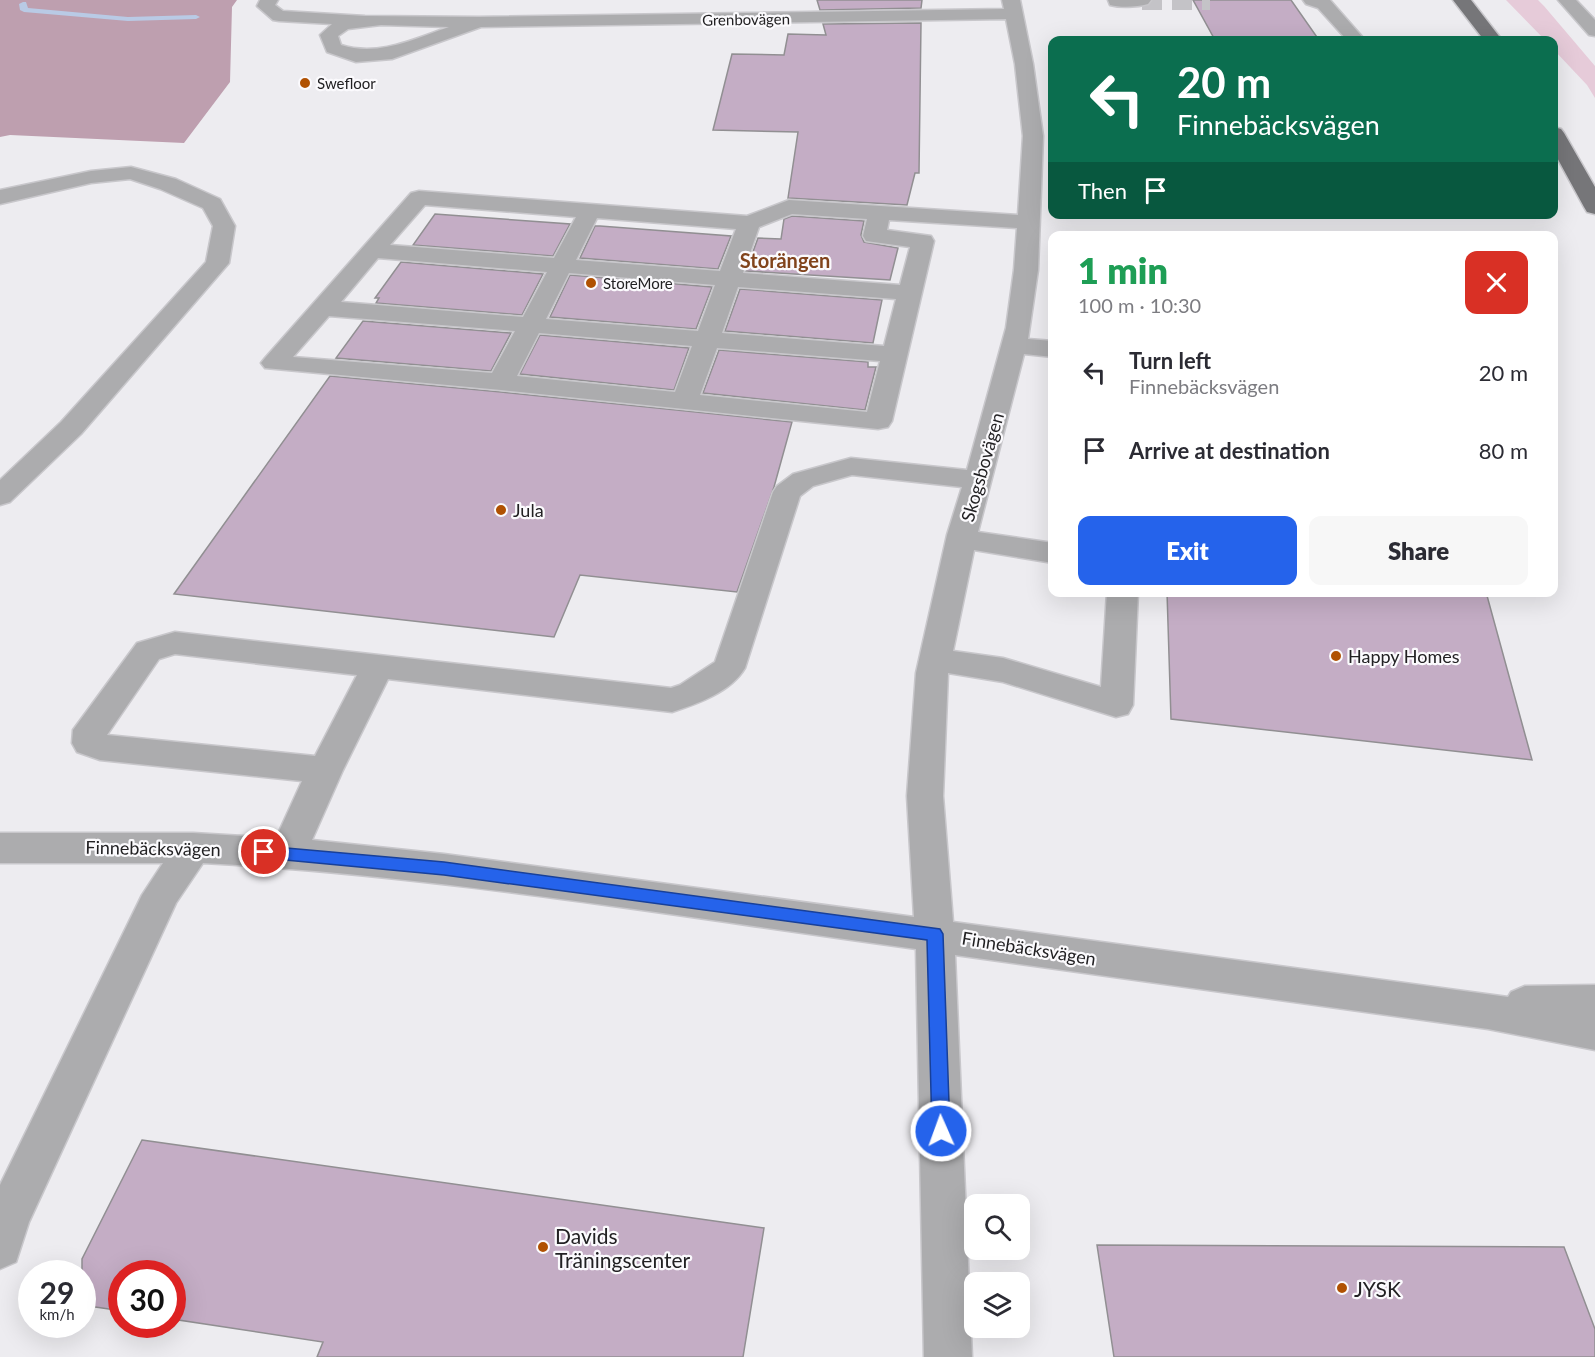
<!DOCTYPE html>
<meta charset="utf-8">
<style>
:root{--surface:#fff;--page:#f7f7f7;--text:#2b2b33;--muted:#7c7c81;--accent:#2563eb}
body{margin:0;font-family:Lato,sans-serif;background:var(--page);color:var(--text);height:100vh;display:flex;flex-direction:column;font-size:22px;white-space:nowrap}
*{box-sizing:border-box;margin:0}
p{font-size:20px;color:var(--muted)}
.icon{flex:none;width:33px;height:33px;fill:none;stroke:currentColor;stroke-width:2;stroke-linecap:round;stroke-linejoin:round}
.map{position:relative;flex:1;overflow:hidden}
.drawer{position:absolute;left:1048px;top:231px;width:510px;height:366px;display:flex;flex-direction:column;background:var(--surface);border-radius:12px;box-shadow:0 6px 24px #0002}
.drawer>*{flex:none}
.hud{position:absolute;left:1048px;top:36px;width:510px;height:183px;border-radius:12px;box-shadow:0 6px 24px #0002;background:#0b6e4f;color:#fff;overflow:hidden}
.controls{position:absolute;left:964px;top:1194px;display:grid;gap:12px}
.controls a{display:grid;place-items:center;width:66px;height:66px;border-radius:12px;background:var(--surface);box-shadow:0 6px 24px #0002;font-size:30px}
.speed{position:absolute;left:18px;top:1260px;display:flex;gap:12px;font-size:30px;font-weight:700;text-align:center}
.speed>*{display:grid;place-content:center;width:78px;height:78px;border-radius:50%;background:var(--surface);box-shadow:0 6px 24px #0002;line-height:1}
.speed small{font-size:15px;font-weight:400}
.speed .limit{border:9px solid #d22;background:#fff;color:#111}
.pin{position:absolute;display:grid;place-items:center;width:51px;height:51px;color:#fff;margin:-26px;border:3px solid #fff;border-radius:50%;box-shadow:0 2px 6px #0007}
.me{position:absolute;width:66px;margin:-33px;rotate:358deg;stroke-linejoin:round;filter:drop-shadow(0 0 4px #0008)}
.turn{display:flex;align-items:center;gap:21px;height:126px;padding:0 30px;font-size:27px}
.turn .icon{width:78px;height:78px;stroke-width:2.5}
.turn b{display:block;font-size:42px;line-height:51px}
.then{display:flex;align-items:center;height:57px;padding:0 30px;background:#0003;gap:12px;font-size:22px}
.round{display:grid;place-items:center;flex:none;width:63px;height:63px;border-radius:12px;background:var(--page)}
.head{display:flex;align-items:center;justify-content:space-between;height:102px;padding:0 30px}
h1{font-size:36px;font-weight:800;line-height:45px;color:#1e9e55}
.action{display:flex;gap:12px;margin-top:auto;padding:12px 30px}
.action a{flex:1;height:69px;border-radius:12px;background:var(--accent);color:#fff;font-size:24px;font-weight:800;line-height:69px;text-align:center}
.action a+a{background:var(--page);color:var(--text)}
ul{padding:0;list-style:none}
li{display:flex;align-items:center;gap:18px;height:78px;padding:0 30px}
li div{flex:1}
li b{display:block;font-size:22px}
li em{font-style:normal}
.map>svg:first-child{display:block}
.green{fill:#e6cbd9}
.forest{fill:#be9faf}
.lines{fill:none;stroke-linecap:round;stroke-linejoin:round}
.stream{fill:#b9cae5;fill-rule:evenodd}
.building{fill:#c4adc5;stroke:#918f92;stroke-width:1.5}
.minor-tunnel{stroke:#c4c3c7;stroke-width:20;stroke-dasharray:20 10;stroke-linecap:butt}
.minor-casing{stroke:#c8c7cb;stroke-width:3}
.major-casing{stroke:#c8c7cb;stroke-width:3}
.minor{fill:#acacae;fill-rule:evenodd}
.major{fill:#767679;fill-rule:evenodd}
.route{fill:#2563eb;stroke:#184099;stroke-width:1.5}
.poi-dot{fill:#b05102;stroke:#fbfafd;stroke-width:2}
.labels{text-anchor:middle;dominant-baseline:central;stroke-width:4.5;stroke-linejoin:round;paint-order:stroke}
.far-street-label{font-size:15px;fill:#222123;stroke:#fbfafd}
.far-poi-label{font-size:15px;fill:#222123;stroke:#fbfafd;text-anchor:start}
.street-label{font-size:18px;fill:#222123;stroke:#fbfafd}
.poi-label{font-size:18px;fill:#222123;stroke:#fbfafd;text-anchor:start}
.far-district-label{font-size:20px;font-weight:bold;fill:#81431c;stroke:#fbfafd}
.near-poi-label{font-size:21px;fill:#222123;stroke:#fbfafd;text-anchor:start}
</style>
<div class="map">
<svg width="1595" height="1357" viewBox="0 0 1595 1357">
<rect width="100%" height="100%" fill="#edecf0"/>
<path class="green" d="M1506,0H1538L1544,6L1595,66V98L1587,85L1554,50V40H1545Z"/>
<path class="forest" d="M0,0H237L232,7L230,82L184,143L10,135L0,137Z"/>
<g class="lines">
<path class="stream" d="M23,2H26L28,8L128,17L196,15L200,17L196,19L128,21L24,12L20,10L19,4Z"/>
</g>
<path class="building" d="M817,0H922L921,8L820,10Z
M1193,0H1291L1319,40H1215Z
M921,23L919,173H915L907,205L788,198L798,132L713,130L732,54L784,55L788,34L826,35L823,24Z
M435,214L570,224L553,256L413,245Z
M792,216L864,221L861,235L864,242L898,248L890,280L746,271L758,238L781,239L784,219Z
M595,226H600L731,236L718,269L580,258Z
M401,262L543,274L522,315L376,303L379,298H375Z
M570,275L712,287L696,329L550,317Z
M740,289L882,300L873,343L725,331Z
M363,321L511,333L491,371L336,358Z
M540,335L689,348L674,390L520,374Z
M719,350L868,362V367H876L865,410L703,393Z
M330,376L501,392L792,422L774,487L737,592L580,575L554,637L174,594Z
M1167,592H1486L1532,760L1171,719Z
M142,1140L764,1228L743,1357H317L323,1342L172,1319V1274H122V1311L82,1305V1259Z
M1097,1245L1564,1247L1595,1329V1357H1114Z"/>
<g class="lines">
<path class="minor-tunnel" d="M1142,0H1210"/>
<defs>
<path id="minor" d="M260,0H278L275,5L283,11L365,16L479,17L1004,9L1002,0H1020L1033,64L1043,136L1038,270L1028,339L1053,341V357L1024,354L978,532L1053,543V563L974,550L953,651L1003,658L1101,687L1107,592H1138L1133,705L1128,714L1116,717L1003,682L948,673L943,796L953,922L1508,997L1511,992L1525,986L1595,985V1050L1488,1029L955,955L972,1357H924L916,949C679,917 442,876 203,863L176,903L29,1222L16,1262L0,1269V1185L142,895L163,863H0V833H193L276,838L302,781L100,760L77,752L72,743L73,730L137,643L175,632L671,688L680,685L715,662L773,492L777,486L793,474L851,458L967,470L1006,328L1014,270L1017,228L889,220L887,230L931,236L934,241L892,421L888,427L878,429L501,390L265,368L261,363L265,358L411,193L419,191L747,216L789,200L1018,215L1023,136L1015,64L1006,19L481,27L392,59L356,62L327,52L320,35L332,24L279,21L273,20L257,6ZM381,25L449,27C414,39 378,57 341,45L338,36L348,29ZM425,205L576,217L554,258L390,245ZM792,214L867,219L863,236L866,241L910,247L900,285L743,273L759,227ZM597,218L736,229L720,271L576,260ZM378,258L547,272L523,317L341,302ZM569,273L715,285L698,331L546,319ZM738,287L896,299L884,346L722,333ZM329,316L515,331L492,373L293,357ZM539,333L692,346L675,392L517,376ZM717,348L880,361L867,412L700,395ZM852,475L962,487L947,535L916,673L907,796L914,917L444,854L312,840L343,770L388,679L672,712C697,704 731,692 745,668L800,496L813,486ZM175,654L357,675L315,756L107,735L159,659Z
M1108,0H1151L1148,4C1137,7 1121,8 1110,5Z
M1303,0H1330L1365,40H1347L1318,8L1306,4Z
M1558,0H1576L1595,20V36L1589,35Z
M131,167L176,179L220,199L235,226L229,263L81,434L10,502L0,505V480L61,422L206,262L213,226L203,208L160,189L130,179L91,183L0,204V190L91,171Z"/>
<path id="major" d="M1453,0H1471L1502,40H1484Z
M1554,127L1561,129L1564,133L1595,187V214L1587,212L1584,207L1554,152Z"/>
</defs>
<use href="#minor" class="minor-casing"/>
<use href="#major" class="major-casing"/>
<use href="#minor" class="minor"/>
<use href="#major" class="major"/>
</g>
<path class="route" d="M264,846L444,862L940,929L943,934L950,1131L947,1137L941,1139L934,1137L932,1131L927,940L444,875L264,858L258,856L256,852L258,848Z"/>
<g class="poi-dot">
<circle cx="305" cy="83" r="6"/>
<circle cx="591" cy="283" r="6"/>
<circle cx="501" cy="510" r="6"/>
<circle cx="1336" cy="656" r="6"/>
<circle cx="543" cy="1247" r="6"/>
<circle cx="1342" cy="1288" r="6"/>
</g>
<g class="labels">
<g class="far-street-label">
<text transform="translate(746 19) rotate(-1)">Grenbovägen</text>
</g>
<g class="far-poi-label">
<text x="317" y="83">Swefloor</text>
<text x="603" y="283">StoreMore</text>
</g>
<g class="street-label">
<text transform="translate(982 467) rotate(-74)">Skogsbovägen</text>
<text transform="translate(153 848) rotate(1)">Finnebäcksvägen</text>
<text transform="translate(1029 948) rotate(9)">Finnebäcksvägen</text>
</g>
<g class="poi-label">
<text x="513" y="510">Jula</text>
<text x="1348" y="656">Happy Homes</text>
</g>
<g class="far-district-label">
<text x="785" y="260">Storängen</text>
</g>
<g class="near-poi-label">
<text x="555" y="1235">Davids<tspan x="555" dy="24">Träningscenter</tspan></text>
<text x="1354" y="1288">JYSK</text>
</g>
</g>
</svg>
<div class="controls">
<a><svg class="icon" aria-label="search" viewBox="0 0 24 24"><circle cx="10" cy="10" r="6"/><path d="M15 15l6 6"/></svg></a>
<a><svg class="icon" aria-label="layers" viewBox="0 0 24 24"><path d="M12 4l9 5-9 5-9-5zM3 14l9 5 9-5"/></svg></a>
</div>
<div class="speed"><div>29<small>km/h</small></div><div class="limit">30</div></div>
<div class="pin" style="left:264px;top:852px;background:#d93025"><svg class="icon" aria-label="arrive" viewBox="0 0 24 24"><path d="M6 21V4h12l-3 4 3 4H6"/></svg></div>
<svg class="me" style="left:941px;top:1131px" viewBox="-20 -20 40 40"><circle r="17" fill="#2563eb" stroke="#fff" stroke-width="3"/><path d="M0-11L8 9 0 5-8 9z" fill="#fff"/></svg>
<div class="hud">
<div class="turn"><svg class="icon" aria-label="left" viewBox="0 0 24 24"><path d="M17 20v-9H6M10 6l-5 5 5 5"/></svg><div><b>20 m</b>Finnebäcksvägen</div></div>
<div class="then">Then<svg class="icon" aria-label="arrive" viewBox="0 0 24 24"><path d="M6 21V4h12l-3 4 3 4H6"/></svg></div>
</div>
<section class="drawer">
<div class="head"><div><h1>1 min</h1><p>100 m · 10:30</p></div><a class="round" style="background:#d93025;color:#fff"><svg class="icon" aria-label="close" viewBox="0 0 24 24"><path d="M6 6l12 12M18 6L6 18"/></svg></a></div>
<ul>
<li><svg class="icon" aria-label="left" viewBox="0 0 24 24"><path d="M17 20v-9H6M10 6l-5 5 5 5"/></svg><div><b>Turn left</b><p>Finnebäcksvägen</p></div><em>20 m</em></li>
<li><svg class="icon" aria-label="arrive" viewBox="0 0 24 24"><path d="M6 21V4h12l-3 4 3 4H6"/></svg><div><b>Arrive at destination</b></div><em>80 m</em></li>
</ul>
<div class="action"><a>Exit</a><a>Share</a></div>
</section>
</div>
